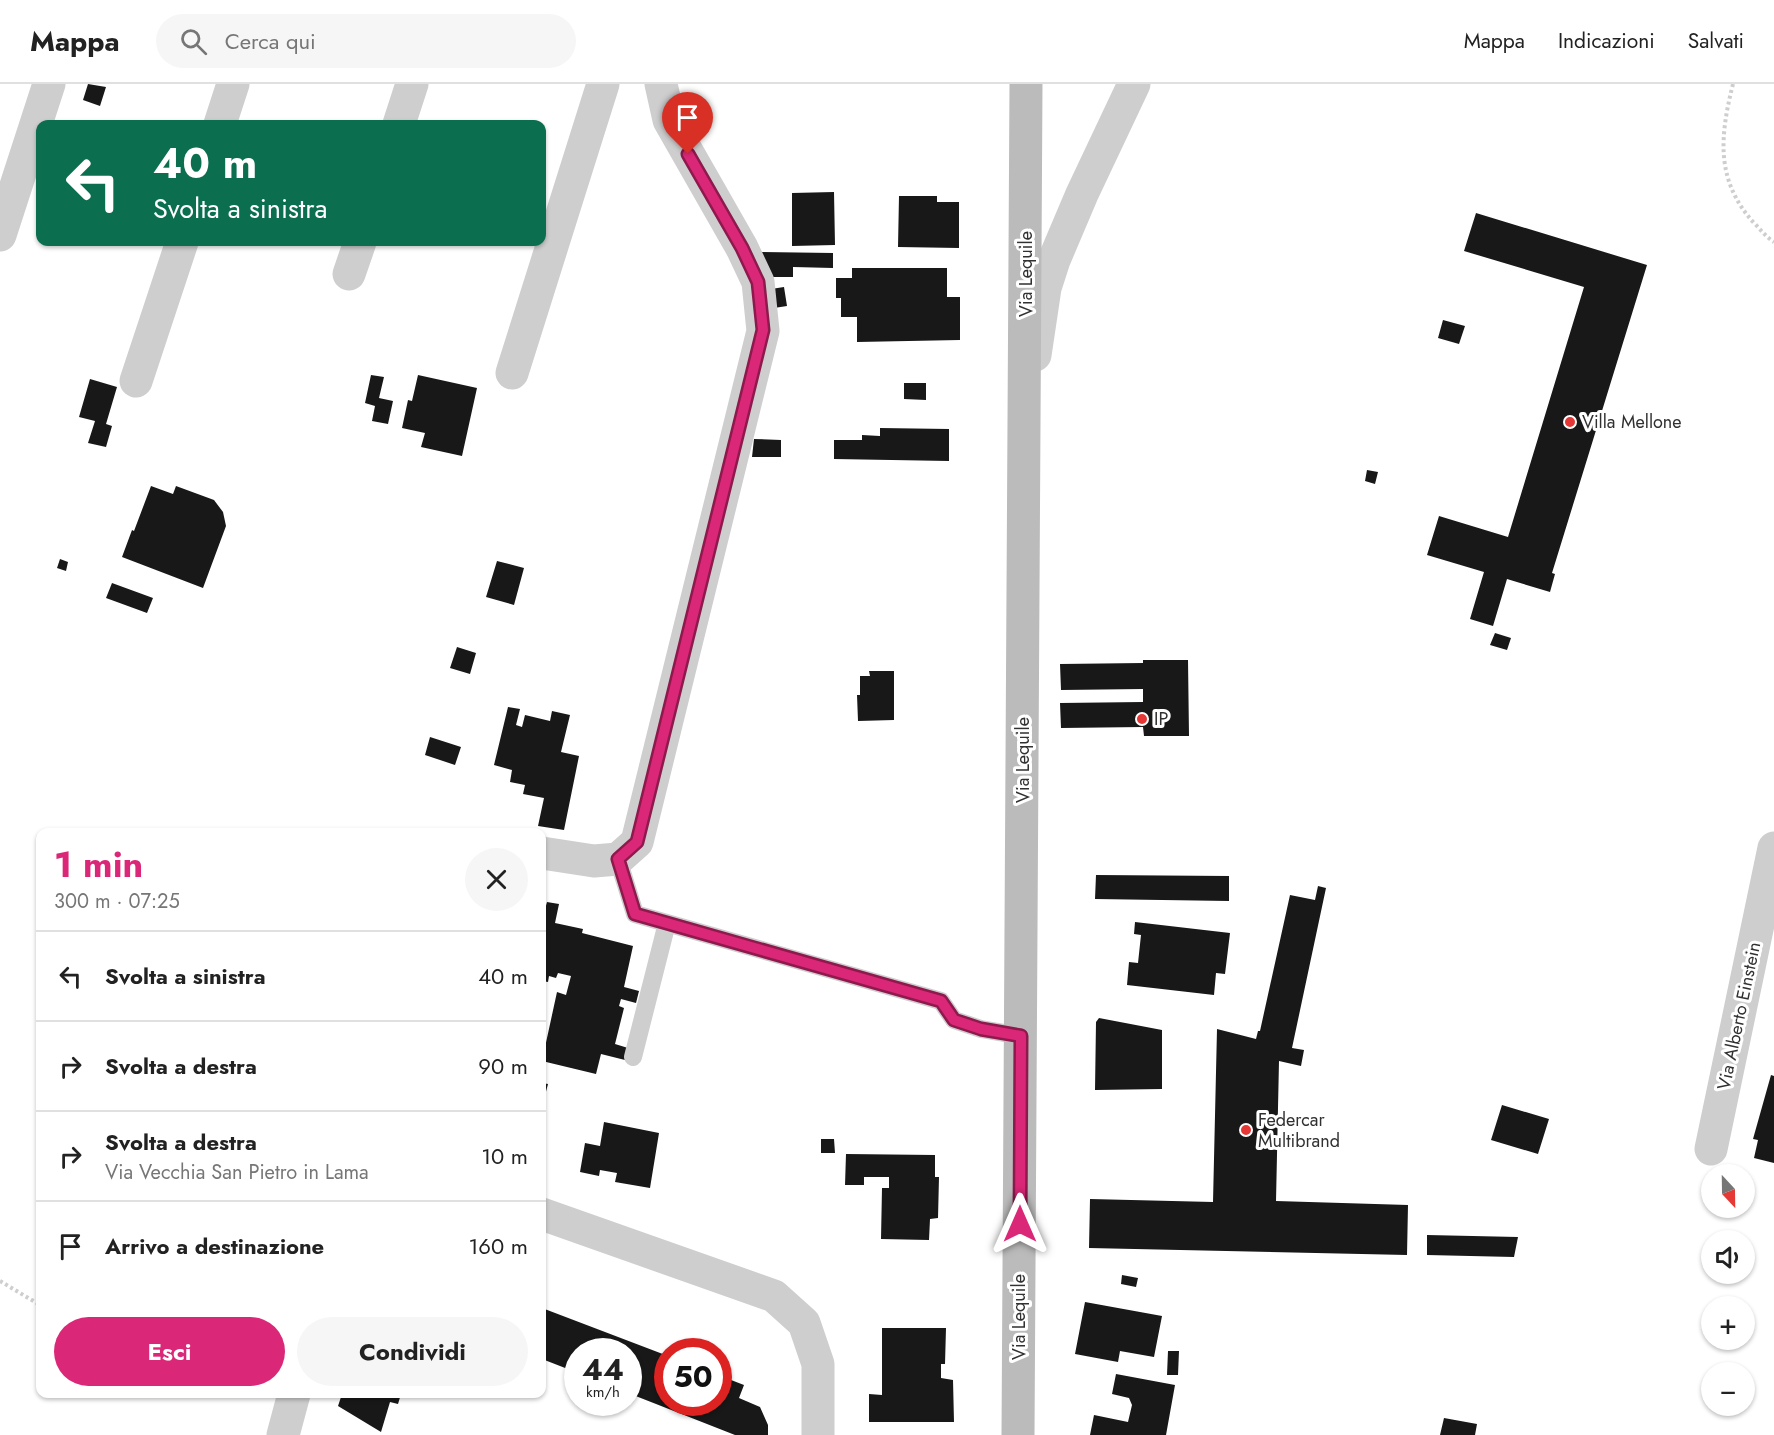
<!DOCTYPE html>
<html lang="it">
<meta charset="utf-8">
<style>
:root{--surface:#fff;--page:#f6f6f6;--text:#222;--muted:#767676;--line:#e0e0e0;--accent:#db2777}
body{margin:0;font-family:Jost,sans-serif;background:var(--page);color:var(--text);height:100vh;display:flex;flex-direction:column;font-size:22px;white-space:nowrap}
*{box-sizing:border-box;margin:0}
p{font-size:20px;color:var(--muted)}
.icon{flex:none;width:33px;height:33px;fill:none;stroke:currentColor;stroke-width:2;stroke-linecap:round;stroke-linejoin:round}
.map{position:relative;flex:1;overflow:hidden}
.side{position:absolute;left:36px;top:744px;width:510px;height:570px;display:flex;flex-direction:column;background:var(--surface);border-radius:12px;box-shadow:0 2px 4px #0004}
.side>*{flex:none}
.guide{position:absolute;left:36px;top:36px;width:510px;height:126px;border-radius:12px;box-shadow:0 2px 4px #0004;background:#0b6e4f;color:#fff;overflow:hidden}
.needle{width:39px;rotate:158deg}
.tools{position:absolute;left:1701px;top:1080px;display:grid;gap:12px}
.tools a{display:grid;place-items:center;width:54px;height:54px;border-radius:50%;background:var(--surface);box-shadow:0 2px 4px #0004;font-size:30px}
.speed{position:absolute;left:564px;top:1254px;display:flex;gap:12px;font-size:30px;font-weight:700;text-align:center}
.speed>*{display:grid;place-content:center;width:78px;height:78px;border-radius:50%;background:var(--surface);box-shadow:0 2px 4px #0004;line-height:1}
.speed small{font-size:15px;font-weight:400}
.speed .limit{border:9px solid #d22;background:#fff;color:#111}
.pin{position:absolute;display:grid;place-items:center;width:51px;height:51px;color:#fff;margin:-62px -26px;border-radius:50% 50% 50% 0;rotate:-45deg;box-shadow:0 0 6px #0007}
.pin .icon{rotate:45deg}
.me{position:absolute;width:66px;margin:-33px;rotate:0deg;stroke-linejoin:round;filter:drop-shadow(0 0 4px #0008)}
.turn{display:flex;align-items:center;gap:21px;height:126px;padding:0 18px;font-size:27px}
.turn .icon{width:78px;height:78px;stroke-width:2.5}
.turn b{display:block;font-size:42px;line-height:51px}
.round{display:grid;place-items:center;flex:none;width:63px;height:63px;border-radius:32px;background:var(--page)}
.summary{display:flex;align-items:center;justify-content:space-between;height:102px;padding:0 18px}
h1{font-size:36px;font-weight:700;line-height:45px;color:var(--accent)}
.button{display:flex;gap:12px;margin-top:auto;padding:12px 18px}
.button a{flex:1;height:69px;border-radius:36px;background:var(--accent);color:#fff;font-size:24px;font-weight:700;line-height:69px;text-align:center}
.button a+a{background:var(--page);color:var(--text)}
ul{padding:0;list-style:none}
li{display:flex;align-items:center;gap:18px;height:90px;padding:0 18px;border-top:2px solid var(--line)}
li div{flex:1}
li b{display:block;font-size:22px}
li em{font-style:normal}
header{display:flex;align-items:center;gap:36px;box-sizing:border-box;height:84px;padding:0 30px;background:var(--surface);border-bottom:2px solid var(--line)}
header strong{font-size:28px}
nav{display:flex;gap:33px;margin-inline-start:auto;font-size:21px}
.search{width:420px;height:54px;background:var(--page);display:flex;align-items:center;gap:15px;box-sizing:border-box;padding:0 21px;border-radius:33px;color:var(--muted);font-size:22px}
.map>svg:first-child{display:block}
.building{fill:#181818}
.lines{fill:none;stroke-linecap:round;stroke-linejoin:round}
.path{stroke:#cecece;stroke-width:4;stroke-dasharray:3 3;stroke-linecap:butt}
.service{stroke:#cecece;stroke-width:18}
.minor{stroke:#cecece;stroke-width:33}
.tertiary{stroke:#cecece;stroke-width:33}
.secondary{stroke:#bbb;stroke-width:33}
.route-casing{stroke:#8e194d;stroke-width:15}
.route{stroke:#db2777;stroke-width:10}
.poi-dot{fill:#e53735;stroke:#fff;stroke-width:2}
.labels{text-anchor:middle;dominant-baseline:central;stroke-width:6;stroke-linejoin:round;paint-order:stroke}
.street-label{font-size:18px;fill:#313131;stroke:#fff}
.poi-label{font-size:18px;fill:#313131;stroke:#fff;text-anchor:start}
</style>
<header>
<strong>Mappa</strong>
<div class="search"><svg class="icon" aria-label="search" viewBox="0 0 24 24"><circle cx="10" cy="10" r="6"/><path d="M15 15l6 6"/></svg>Cerca qui</div>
<nav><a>Mappa</a><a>Indicazioni</a><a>Salvati</a></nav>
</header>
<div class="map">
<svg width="1774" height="1351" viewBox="0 0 1774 1351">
<rect width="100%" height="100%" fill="#fff"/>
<path class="building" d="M88,0L106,3L100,22L83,16Z
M834,108L835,161L792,162V109Z
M899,112H937V118H959V164L898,163Z
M1476,129L1647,181L1552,489L1555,490L1550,508L1507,495L1493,542L1470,535L1484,488L1427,471L1439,432L1508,453L1584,203L1464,167Z
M758,168L833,169V184L793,183V193H769Z
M852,184H947V213H960V256L857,258V233H841V214H836V194H852Z
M784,203L787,222L774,224L771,205Z
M1443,236L1465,242L1459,260L1438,254Z
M371,291L384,293L379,314L393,317L388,340L372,337L375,322L365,319Z
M418,291L477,304L462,372L421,363L425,349L402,344L408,316L412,317Z
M90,295L117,303L106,340L112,342L106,363L88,359L95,337L79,333Z
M904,299H926V316L904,315Z
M880,344L949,345V377L834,375V356H862V351L880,352Z
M754,355L781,356V373H752Z
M1367,386L1378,388L1375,400L1365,397Z
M151,402L173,410L176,402L214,416L223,428L226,442L203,504L122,473L132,446L134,447Z
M60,475L68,478L66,487L57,484Z
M497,477L524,484L514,521L486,513Z
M112,499L153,514L147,529L106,514Z
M1495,549L1511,554L1507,566L1490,561Z
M457,563L476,569L470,590L450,584Z
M1143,576H1188L1189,652H1144L1143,643L1061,644L1060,619L1143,618V605L1061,606L1060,580L1143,579Z
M869,587H894V636L858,637L857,611H860V592H870Z
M508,623L520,625L516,641L522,643L525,631L550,637L552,627L570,631L561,668L579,672L564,746L538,742L544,714L523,710L525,701L510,698L512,686L494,681Z
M430,653L461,663L455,681L425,671Z
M1096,791L1229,792V817L1095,815Z
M1318,802L1326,804L1292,964L1304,966L1301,982L1279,977L1276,1117L1408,1121L1407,1171L1089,1164L1090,1115L1213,1118L1217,945L1256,955L1258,947H1260L1290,811L1315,816Z
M547,818L559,820L555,839L583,845L582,849L633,862L624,903L639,907L636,919L621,915L619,922L624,924L615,960L628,964L625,976L601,970L596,990L542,977L557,908L566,911L571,892L558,889L556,894L549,892L548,898L542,897V836Z
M1135,838L1230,849L1225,890L1216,889L1214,911L1127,901L1129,878L1138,879L1141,851L1134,850Z
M1099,934L1162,946V1005L1095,1006L1096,938Z
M1771,991L1774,992V1079L1754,1074L1758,1056L1753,1055Z
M542,999L548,1000L542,1023Z
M1502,1021L1549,1035L1538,1070L1491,1056Z
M604,1038L659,1049L650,1104L615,1098L617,1089L600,1086L599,1092L580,1088L585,1059L600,1062Z
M821,1055H834L835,1069H821Z
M846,1070L935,1071V1093H939L938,1134L930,1135L929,1156L881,1155L882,1104H889V1093H864V1101H845Z
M1427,1151L1518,1153L1514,1173L1427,1171Z
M1122,1191L1138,1194L1136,1203L1121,1200Z
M1085,1218L1162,1232L1154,1273L1120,1267L1118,1278L1075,1270Z
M542,1224L668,1272V1318H718V1291L744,1301L739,1314L760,1323L768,1341V1351H735L628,1309V1268H578V1289L542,1275Z
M882,1244H946L945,1280H941V1294L953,1296L954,1338H869V1310L882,1311Z
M1168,1267H1179L1178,1291H1167Z
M1116,1290L1175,1301L1166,1351H1090L1094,1331L1128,1338L1132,1321L1129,1314L1112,1310Z
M342,1310H401L398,1320L390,1318L381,1348L338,1322Z
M1444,1334L1477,1340L1475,1351H1440Z"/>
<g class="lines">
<path class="path" d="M1733,0C1720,52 1715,96 1754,139C1761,146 1766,153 1774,158
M0,1197L40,1221"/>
<path class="service" d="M618,775L635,830L941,917L954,936L981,945L1021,952
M633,973L667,839"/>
<path class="minor" d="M220,40L233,0
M399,40L412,0
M0,151L49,0
M349,190L360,158
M512,289L603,0
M136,297L182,158
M542,769L594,777L618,775L637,758L763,247L758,198L742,164L669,36L661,0
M1711,1065L1774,764
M542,1130L774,1212L804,1239L818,1280V1351
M283,1351L294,1310"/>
<path class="tertiary" d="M1035,271L1045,204L1054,176L1082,110L1134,0"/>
<path class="secondary" d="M1018,1351L1026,0"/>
</g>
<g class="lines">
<defs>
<path id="route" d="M688,70L742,164L758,198L763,246L637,758L618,775L635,830L941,917L954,936L981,945L1021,952L1020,1140"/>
</defs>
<use href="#route" class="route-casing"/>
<use href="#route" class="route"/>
</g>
<g class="poi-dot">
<circle cx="1570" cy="338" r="6"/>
<circle cx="1142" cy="635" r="6"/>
<circle cx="1246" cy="1046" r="6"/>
</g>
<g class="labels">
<g class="street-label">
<text transform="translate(1026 190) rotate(-90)">Via Lequile</text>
<text transform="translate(1023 676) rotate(-90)">Via Lequile</text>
<text transform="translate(1739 932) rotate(-78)">Via Alberto Einstein</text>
<text transform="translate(1019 1233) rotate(-90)">Via Lequile</text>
</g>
<g class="poi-label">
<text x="1582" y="338">Villa Mellone</text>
<text x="1154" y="635">IP</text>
<text x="1258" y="1036">Federcar<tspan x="1258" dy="21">Multibrand</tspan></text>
</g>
</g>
</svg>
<div class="tools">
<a><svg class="needle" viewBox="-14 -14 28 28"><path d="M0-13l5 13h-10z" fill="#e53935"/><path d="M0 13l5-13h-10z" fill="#767676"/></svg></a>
<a><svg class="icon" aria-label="sound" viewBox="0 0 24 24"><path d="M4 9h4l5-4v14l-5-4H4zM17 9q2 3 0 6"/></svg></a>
<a>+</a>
<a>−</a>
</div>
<div class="speed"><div>44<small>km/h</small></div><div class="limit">50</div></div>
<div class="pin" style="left:688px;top:70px;background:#d93025"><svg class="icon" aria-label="arrive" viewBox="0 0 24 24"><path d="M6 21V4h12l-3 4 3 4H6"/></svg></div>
<svg class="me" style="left:1020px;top:1140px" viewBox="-20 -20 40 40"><path d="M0-17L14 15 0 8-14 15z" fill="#db2777" stroke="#fff" stroke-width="4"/></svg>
<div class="guide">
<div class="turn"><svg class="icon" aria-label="left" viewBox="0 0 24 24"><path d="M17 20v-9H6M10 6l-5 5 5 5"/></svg><div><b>40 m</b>Svolta a sinistra</div></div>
</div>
<section class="side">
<div class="summary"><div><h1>1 min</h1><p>300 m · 07:25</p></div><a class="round"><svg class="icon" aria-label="close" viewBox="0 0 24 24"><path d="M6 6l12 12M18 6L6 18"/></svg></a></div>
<ul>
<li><svg class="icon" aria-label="left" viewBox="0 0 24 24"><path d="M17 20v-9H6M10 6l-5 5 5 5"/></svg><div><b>Svolta a sinistra</b></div><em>40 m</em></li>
<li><svg class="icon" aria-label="right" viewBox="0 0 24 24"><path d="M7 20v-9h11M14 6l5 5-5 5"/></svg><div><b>Svolta a destra</b></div><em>90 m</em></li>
<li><svg class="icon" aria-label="right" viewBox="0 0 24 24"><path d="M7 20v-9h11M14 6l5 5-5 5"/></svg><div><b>Svolta a destra</b><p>Via Vecchia San Pietro in Lama</p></div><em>10 m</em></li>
<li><svg class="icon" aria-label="arrive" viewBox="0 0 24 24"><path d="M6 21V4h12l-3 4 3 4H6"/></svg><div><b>Arrivo a destinazione</b></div><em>160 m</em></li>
</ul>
<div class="button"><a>Esci</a><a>Condividi</a></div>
</section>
</div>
